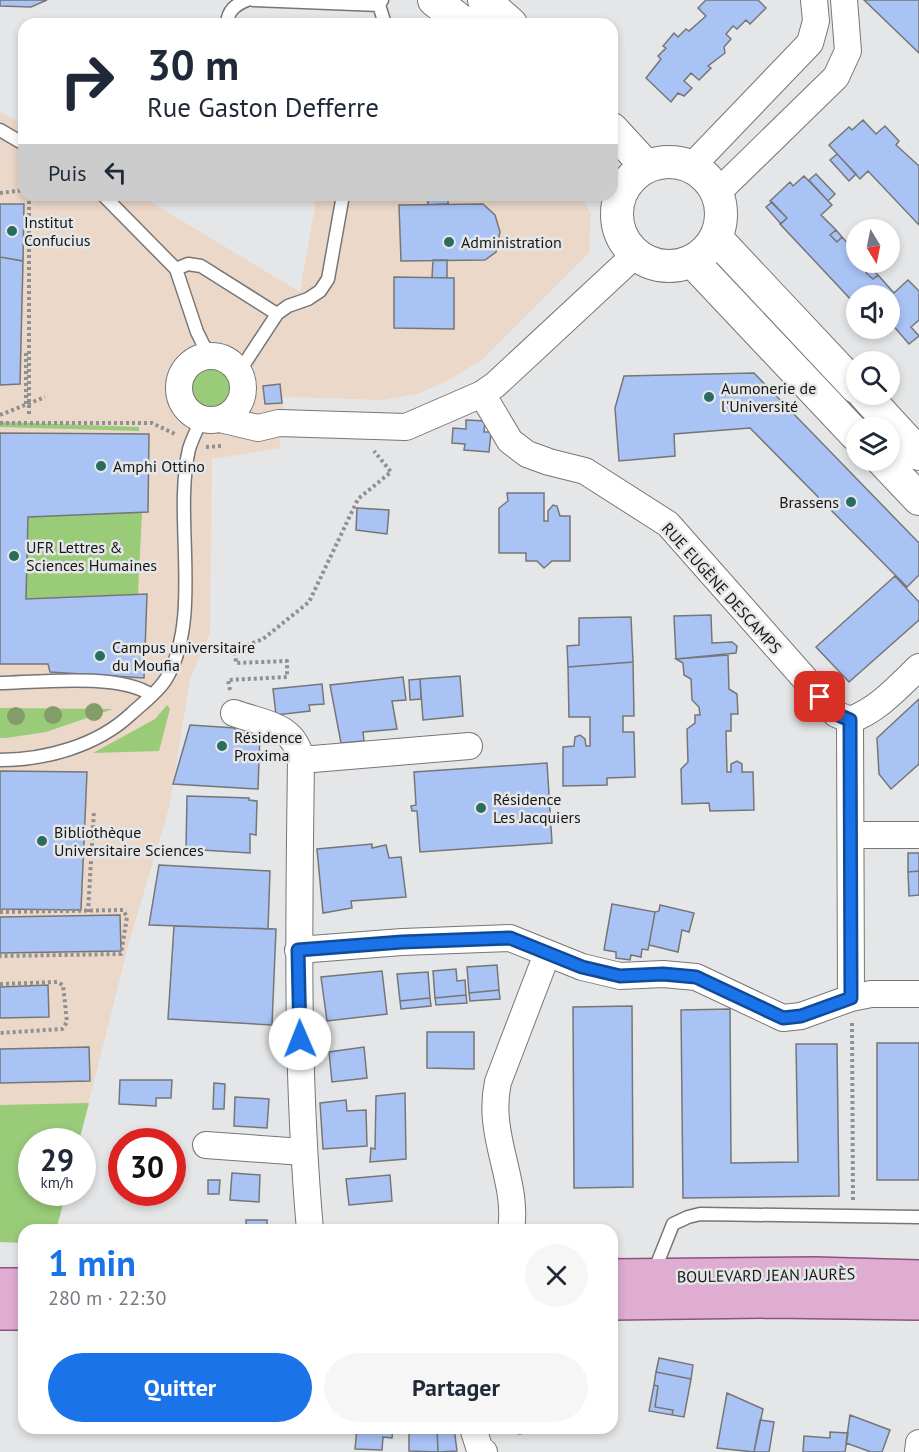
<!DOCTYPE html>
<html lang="fr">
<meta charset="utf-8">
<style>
:root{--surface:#fff;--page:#f6f6f7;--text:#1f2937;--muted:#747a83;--accent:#1a73e8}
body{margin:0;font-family:"PT Sans",sans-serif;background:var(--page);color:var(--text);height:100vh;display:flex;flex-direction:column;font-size:22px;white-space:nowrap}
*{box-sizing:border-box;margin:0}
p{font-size:20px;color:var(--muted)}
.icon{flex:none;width:33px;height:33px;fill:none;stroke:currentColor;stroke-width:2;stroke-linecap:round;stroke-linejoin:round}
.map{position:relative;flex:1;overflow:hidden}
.sheet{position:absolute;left:18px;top:1224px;width:600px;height:210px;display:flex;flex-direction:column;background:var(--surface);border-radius:18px;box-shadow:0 3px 9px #0003}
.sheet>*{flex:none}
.guide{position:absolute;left:18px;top:18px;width:600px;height:183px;border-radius:18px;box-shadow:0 3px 9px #0003;background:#fff;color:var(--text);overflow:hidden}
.needle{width:39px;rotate:170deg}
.tools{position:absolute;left:846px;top:219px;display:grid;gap:12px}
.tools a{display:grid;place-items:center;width:54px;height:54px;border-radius:50%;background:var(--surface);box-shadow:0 3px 9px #0003;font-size:30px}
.speed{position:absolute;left:18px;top:1128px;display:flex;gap:12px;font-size:30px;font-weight:700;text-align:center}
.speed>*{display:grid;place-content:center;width:78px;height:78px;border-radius:50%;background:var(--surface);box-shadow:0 3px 9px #0003;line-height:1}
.speed small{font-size:15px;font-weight:400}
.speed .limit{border:9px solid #d22;background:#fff;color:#111}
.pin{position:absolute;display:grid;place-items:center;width:51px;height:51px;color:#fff;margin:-26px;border-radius:12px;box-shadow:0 3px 9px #0006}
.me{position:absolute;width:66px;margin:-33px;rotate:359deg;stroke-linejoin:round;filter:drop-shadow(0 0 4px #0008)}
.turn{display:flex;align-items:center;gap:21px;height:126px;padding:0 30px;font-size:27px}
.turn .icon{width:78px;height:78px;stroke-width:2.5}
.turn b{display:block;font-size:42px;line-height:51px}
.then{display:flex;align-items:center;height:57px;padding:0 30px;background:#0003;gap:12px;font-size:22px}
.round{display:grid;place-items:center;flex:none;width:63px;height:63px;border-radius:32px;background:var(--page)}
.head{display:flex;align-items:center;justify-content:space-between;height:102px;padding:0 30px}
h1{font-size:36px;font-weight:700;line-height:45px;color:var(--accent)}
.button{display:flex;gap:12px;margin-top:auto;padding:12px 30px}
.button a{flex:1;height:69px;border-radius:36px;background:var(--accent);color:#fff;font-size:24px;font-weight:700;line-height:69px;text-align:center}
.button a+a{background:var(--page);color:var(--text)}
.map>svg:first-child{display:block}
.education{fill:#ecd8c9}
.green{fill:#99cb79}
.building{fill:#aac3f5;stroke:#767677;stroke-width:1.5}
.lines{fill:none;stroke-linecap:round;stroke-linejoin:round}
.service-casing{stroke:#767677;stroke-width:15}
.minor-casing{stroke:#767677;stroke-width:28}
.tertiary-casing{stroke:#767677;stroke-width:34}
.primary-casing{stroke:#8b537d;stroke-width:36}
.path{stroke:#8f9091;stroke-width:4;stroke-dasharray:3 3;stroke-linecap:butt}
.service{stroke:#fff;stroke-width:12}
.minor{stroke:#fff;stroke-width:26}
.tertiary{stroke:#fff;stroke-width:32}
.primary{stroke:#dfacd2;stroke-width:33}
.tree{fill:#849d68}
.route-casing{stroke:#114b97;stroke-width:15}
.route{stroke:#1a73e8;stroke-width:10}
.poi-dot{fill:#296d60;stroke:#e5e6e7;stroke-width:2}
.labels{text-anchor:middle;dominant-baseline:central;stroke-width:5;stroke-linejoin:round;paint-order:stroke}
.poi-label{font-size:16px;fill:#171718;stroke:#e5e6e7;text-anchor:start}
.street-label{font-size:16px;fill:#171718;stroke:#e5e6e7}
</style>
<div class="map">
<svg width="919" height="1452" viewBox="0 0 919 1452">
<rect width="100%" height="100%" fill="#e5e6e7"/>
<path class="education" d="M0,111L24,126V195H139L300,292L317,195H580L591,214L589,253L483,359L449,380L420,393L385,400L283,397L280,448L212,459L210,633L190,679L169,808L128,946L79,1141L32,1142V1192L66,1193L56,1230H24V1243L0,1242Z"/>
<path class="green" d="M190 387a22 22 0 1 1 44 0a22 22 0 1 1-44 0Z
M0,422L139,427V431L0,427Z
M142,512L138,594L26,599L28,517Z
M167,705L170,709L159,751L93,753L155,719Z
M0,708L113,709L46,732L6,738H0Z
M89,1103L79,1141L32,1142V1192L66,1193L56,1230H24V1243L0,1242V1105Z"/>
<path class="building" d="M0,0H47L31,7L0,6Z
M706,0H758L766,8L750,24L746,20L737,29L733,26L726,34L731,39L724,47L725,53L708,66L711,68L699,80L691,73L684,81L692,88L684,96L678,93L671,102L646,78L661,59L658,56L666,48L663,46L674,33L678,37L686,29L689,31L706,16L698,8Z
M864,0H919V53Z
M863,120L876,134L885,126L899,141L896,145L919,166V225L868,171L860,179L829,145L849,127L852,130Z
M837,154L856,174L849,181L830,160Z
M816,174L835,194L828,201L809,180Z
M804,176L832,205L821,215L836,230L830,235L837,242L842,237L856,252V262H866L871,268L866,273L873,279L878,275L894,293L908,280L919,291V320L911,327L919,336L909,344L890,322V296H856V305L780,224L787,218L770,201L790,182L793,186Z
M427,195H448V204L428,205Z
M772,202L787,218L781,224L766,207Z
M0,204H24L23,261L0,257Z
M483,204L495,215L500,232L496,252L485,260L401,261L399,205Z
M836,230L842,237L837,242L830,235Z
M0,257L23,261L20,384L0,385Z
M433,260H447V278H432Z
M871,268L878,275L873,279L866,273Z
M394,277L454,278V329L394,328Z
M754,373L919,543V575L907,587L750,428L674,434L675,456L619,461L615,408L624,376Z
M280,384L282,403L265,404L263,386Z
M466,420L485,421L484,432H491L489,452L464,450L465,444L452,443L453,428L466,429Z
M0,433L149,434L148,512L28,517L26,599L147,594L144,678L50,672L48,664H0Z
M507,493H544V521H548V511L553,505L557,506L560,516H570V561H552L544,568L537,561H526V553H499V508L508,501Z
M357,508L389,510L387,534L356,530Z
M895,576L919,602V620L849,682L816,647Z
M711,615L712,643L732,642L737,646L736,653L676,659L674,616Z
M631,617L633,662L568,667L567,646L579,645V618Z
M728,655L729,689L737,694L738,714H731V731H726L727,772H731V764L737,761L742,764V772H753L754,810L710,811L709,803L682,804L681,769L688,762L687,729L695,723V715H700L699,707L692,700L691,679L684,675L683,663L676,659Z
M633,662L634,716H623V732H634L635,777L607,778V785L563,786V747L574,746L575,737L580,735L585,739L586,746H590V717H569L568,667Z
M460,676L463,716L423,720L420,679Z
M403,677L406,700L392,701L397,729L363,732L364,741L341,743L330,685Z
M420,679L421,699L410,700L409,680Z
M322,684L324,704L309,705L310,711L276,715L273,689Z
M919,699V764L891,789L879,774L877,738Z
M190,725L235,728L236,733H260L258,789L173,784Z
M547,763L552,843L420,852L417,811H412L411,806L416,805L414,772Z
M0,771L87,772L81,910L0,909Z
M187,796L249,798V800L257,801L256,835L250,834V853L186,849Z
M372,844V848L386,845L389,858L401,857L406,897L351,901L352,908L323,913L317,849Z
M908,853H919V871L908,872Z
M159,865L270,871L268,929L149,925Z
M919,871V895L909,896L908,872Z
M612,904L655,912L648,950L642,949L641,957L631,955L630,960L616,958V952L604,950Z
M660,905L694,913L689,932L682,930L678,952L649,945L655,912L659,911Z
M120,915L121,951L0,953V917Z
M174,926L276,929L272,1025L168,1019Z
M497,965L499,990L469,993L467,967Z
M456,969L457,981L465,980L466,995L435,998L433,971Z
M382,971L387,1014L327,1021L321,977Z
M428,972L430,998L400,1001L397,974Z
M48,985L49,1017L0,1018V987Z
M499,990L500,999L470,1001L469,993Z
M466,995L467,1003L436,1005L435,998Z
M430,998L431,1006L401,1009L400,1001Z
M632,1006L633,1187L574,1188L573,1007Z
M730,1009L731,1163L798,1162L796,1044H837L839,1196L683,1198L681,1010Z
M427,1032H474V1069L427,1068Z
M877,1043H919V1180H877Z
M89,1047L90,1081L0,1083V1049Z
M364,1047L367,1078L332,1082L329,1052Z
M120,1080H172L171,1098H156V1106L119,1104Z
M214,1083L225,1084L224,1109H213Z
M405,1093L406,1159L370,1162L371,1148L375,1149L376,1096Z
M235,1097L269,1099L267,1128L234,1126Z
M346,1100L347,1111L366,1110L367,1146L323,1149L320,1103Z
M232,1173L260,1175L259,1202L230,1200Z
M390,1175L392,1201L349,1205L346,1179Z
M208,1180H220L219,1194H208Z
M138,1192H164V1196L138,1195Z
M246,1220H267V1230H246Z
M659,1358L693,1365L691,1379L656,1372Z
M656,1372L691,1379L684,1417L672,1415L673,1410L655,1407L658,1386L654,1385Z
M654,1385L658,1386L655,1407L673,1410L672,1415L649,1411Z
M727,1393L763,1409L754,1452L717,1448Z
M850,1415L890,1430L882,1452H871L846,1443Z
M760,1420L774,1422L769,1452H754Z
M357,1428H393L392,1438L383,1437L382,1450L355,1449Z
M409,1428L437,1429L438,1452L409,1451Z
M437,1428H454L457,1451L438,1452Z
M518,1428H544L545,1430L519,1434Z
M830,1432L848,1433L845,1452H803L804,1436L830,1438Z"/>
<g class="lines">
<defs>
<path id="service" d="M253,0L379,5
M382,0L379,5L385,24
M227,24C228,10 235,5 247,0
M0,130L24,144
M103,195L176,269L197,332L209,356
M176,269L188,264L201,266L277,314
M239,372L277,314L288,306L308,299L320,291L328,279L343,195
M0,683C39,682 120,673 151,695
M0,760C45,760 97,746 131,714C142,704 158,692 166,679C203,618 173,518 189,449C192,439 197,429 202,419
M653,1274L673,1224L688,1217L700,1214L919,1217"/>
<path id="minor" d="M692,166L810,43L816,21L814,0
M717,193L836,77L848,51L844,0
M179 388a32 32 0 1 1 64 0a32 32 0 1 1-64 0Z
M482,394L510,441L527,454L549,462L585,471L668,524L836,714L850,720
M220,419L258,428L279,423L406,427L482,394L495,385L636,254
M234,713C264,724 295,724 301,760L469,746
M850,720L851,998
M850,720C878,710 898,687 919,667
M301,760C299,916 296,1073 310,1230
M851,835H919
M298,950L402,942L510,938L582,967L620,976L663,974L696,977L783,1018L801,1016L851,998L871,994H919
M206,1145L303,1152
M511,1230C519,1181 486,1136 498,1082L547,954
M473,1428L480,1450L484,1452
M918,1452L919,1443"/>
<path id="tertiary" d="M434,0L465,24
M484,0L511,24
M612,129L646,166
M617 214a52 52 0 1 1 104 0a52 52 0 1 1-104 0Z
M716,238L856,387
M692,261L856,435
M864,394L919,454
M882,460L919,499"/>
<path id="primary" d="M612,1276L815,1274L919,1277
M0,1285H24
M612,1303L773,1301L919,1303
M0,1313H24"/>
</defs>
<use href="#service" class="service-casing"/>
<use href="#minor" class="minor-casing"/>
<use href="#tertiary" class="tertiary-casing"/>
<use href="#primary" class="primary-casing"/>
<path class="path" d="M0,193L24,190
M29,195V414
M26,404V353
M0,415L45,397
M0,423H152L177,435
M206,447L222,446
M230,690L228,680L287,677V661L236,663L235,650L263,639L309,602L358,499L391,472L374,451
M0,912L123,910L127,917L121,954L0,956
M88,912L94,811
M0,984L57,982L63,985L67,1022L62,1029L0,1033
M852,1023L853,1201"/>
<use href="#service" class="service"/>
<use href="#minor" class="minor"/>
<use href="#tertiary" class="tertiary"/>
<use href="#primary" class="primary"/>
</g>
<g class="tree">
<circle cx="94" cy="712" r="9"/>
<circle cx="53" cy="715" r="9"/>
<circle cx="16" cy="716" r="9"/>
</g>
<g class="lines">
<defs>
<path id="route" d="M300,1039L298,950L402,942L510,938L582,967L620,976L663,974L696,977L783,1018L801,1016L851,998L850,720L836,714L820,697"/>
</defs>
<use href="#route" class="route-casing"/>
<use href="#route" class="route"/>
</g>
<g class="poi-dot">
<circle cx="12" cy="231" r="6"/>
<circle cx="449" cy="242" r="6"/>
<circle cx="709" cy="397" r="6"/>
<circle cx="101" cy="466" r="6"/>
<circle cx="851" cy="502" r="6"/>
<circle cx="14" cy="556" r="6"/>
<circle cx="100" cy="656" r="6"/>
<circle cx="222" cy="746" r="6"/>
<circle cx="481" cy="808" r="6"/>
<circle cx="42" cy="841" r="6"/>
</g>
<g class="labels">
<g class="poi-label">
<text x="24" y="222">Institut<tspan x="24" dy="18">Confucius</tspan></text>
<text x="461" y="242">Administration</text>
<text x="721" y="388">Aumonerie de<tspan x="721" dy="18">l'Université</tspan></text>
<text x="113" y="466">Amphi Ottino</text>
<text x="839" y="502" text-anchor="end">Brassens</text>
<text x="26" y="547">UFR Lettres &amp;<tspan x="26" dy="18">Sciences Humaines</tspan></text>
<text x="112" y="647">Campus universitaire<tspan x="112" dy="18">du Moufia</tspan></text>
<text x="234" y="737">Résidence<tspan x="234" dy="18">Proxima</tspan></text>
<text x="493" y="799">Résidence<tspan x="493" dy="18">Les Jacquiers</tspan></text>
<text x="54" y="832">Bibliothèque<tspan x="54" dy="18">Universitaire Sciences</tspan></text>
</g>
<g class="street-label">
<text transform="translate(722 588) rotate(48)">RUE EUGÈNE DESCAMPS</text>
<text transform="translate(766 1275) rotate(-1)">BOULEVARD JEAN JAURÈS</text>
</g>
</g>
</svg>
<div class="tools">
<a><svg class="needle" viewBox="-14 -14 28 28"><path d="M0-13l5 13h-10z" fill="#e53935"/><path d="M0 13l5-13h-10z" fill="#747a83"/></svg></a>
<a><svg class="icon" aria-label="sound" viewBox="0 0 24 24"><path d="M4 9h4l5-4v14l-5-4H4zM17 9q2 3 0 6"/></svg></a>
<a><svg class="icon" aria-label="search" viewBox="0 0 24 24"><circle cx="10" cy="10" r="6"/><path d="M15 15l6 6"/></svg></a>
<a><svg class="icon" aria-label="layers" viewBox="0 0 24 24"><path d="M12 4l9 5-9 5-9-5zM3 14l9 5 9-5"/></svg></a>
</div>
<div class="speed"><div>29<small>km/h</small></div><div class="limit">30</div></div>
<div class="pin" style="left:820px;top:697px;background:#d93025"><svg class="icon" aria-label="arrive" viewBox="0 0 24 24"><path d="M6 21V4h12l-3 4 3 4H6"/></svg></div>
<svg class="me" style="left:300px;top:1039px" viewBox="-20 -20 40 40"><circle r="19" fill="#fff"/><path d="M0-13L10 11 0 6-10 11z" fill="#1a73e8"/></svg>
<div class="guide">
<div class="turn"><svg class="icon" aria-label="right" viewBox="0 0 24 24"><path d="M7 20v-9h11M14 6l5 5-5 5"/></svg><div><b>30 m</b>Rue Gaston Defferre</div></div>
<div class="then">Puis<svg class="icon" aria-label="left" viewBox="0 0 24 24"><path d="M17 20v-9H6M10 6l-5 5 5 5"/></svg></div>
</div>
<section class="sheet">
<div class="head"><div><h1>1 min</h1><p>280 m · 22:30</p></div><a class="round"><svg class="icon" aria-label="close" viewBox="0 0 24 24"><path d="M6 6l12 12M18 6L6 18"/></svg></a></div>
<div class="button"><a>Quitter</a><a>Partager</a></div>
</section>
</div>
